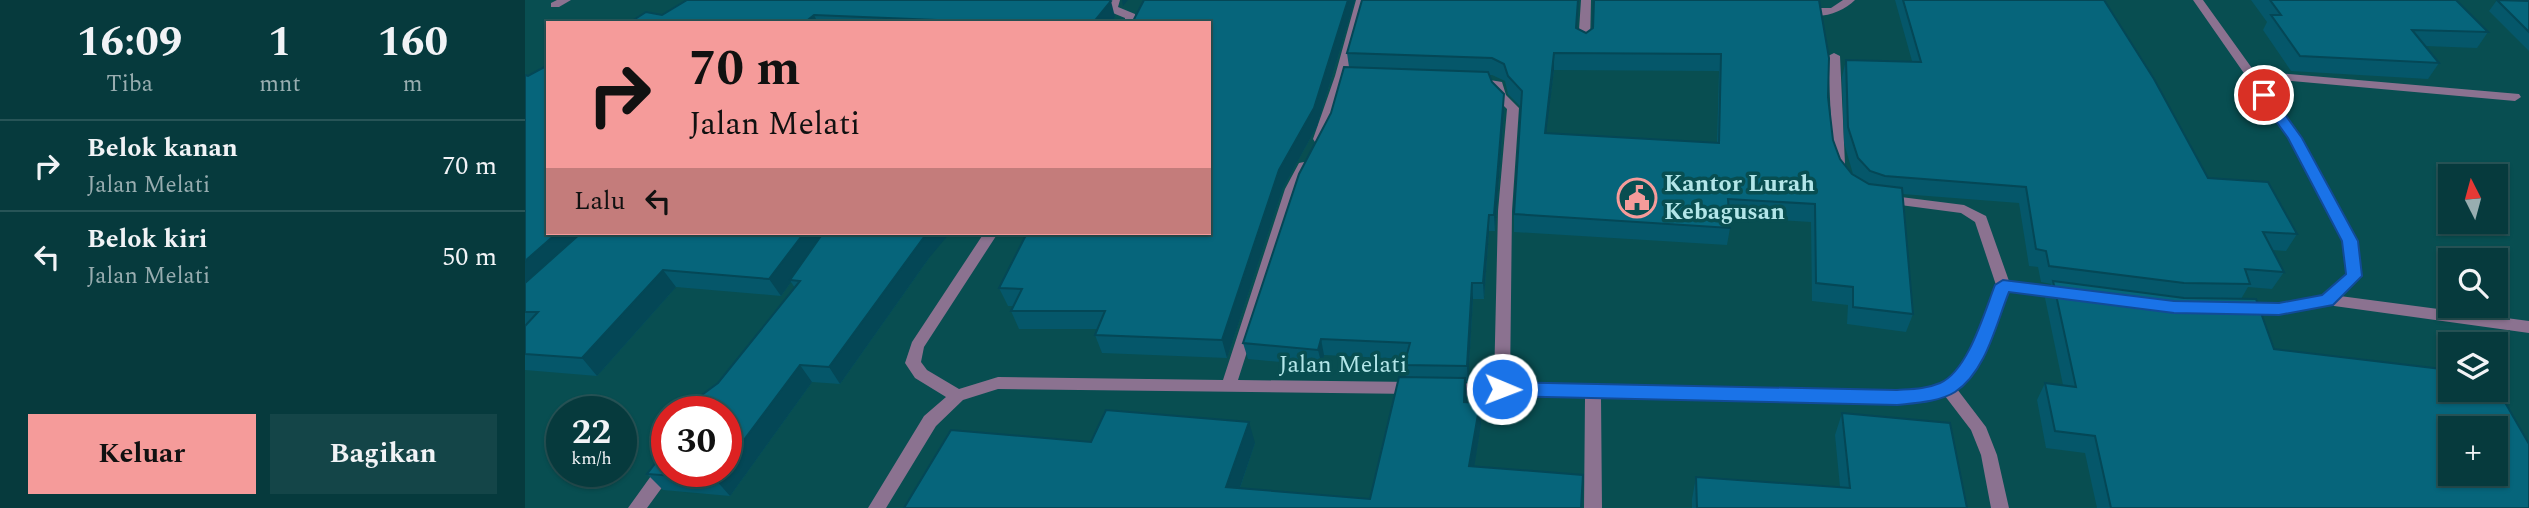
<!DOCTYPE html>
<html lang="id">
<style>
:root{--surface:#063a3d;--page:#144548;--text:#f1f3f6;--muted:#98adb0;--line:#275457;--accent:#f59b9a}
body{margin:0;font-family:Spectral,serif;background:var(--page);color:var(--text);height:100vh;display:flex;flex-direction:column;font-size:26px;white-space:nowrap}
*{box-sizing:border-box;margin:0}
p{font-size:23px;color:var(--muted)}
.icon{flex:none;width:38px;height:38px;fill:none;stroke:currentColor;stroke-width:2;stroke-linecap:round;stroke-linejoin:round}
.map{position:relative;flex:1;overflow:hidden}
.details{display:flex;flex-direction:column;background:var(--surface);width:525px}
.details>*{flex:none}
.banner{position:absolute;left:21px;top:21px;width:665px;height:214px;border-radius:0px;box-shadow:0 2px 5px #0004,0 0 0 2px var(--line);background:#f59b9a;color:#111;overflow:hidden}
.needle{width:46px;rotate:354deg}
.tools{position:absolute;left:1913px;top:164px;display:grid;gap:14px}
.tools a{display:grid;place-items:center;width:70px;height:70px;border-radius:0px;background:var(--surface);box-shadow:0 2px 5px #0004,0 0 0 2px var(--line);font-size:35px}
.speed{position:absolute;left:21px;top:396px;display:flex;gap:14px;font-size:35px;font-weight:700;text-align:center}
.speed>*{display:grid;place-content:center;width:91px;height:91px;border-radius:50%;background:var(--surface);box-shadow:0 2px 5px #0004,0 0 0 2px var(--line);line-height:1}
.speed small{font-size:18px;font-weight:400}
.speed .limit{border:10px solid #d22;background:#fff;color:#111}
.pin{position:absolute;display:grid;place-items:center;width:60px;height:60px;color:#fff;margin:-30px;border:4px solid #fff;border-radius:50%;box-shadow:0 2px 7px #0007}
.me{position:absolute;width:77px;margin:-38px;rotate:91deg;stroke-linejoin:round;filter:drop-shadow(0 0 5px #0008)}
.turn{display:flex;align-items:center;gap:24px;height:147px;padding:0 28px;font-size:32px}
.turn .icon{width:91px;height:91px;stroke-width:2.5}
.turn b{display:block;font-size:49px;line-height:60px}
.then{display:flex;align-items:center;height:66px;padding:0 28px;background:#0003;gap:14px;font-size:26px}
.eta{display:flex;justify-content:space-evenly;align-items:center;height:119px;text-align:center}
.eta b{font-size:42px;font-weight:700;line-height:49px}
.action{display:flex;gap:14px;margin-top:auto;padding:14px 28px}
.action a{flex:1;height:80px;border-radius:0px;background:var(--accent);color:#111;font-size:28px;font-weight:700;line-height:80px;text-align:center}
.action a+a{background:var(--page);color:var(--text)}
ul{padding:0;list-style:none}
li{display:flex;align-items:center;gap:21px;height:91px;padding:0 28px;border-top:2px solid var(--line)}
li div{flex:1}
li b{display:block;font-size:26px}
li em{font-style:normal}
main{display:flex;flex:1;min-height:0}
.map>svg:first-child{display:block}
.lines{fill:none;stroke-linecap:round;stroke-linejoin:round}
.service{fill:#8b7290;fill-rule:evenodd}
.minor{fill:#8b7290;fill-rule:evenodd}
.wall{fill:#05576a;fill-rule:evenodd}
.shaded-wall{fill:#044756}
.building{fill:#06657b;stroke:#044756;stroke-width:2;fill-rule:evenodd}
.route{fill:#1a73e8;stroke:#114b97;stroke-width:2}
.labels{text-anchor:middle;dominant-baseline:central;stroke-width:7;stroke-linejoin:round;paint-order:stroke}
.poi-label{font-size:24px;font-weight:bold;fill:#b3e6e9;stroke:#084e51;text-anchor:start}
.street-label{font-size:24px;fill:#b3e6e9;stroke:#084e51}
</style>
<main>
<section class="details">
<div class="eta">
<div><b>16:09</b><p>Tiba</p></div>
<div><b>1</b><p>mnt</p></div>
<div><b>160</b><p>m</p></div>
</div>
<ul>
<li><svg class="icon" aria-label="right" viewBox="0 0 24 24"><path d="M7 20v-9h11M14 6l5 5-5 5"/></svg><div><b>Belok kanan</b><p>Jalan Melati</p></div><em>70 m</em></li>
<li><svg class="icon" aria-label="left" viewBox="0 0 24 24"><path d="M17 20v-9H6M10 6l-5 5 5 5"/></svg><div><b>Belok kiri</b><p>Jalan Melati</p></div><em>50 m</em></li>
</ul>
<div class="action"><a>Keluar</a><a>Bagikan</a></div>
</section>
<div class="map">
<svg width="2004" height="508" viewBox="0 0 2004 508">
<rect width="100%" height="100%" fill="#084e51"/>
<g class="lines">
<path class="service" d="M32,0H46L34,7H26V3Z"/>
<path class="minor" d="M585,0H595L593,7L610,14L611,23H600V18L583,11L582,9Z
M831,0H841L822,76L800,139L794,143L790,142L788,139L810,76Z
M1056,0H1066L1065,45L1059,48L1053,45Z
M1318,0H1330C1317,13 1291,22 1275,11L1280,8H1306Z
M1668,0H1678L1729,71L1994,94L1996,97L1990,101L1734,78L1776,138L1832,241L1836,276L1815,296L2004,321V333L1802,305L1753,314L1710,312L1708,308L1710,304L1715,303L1753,304L1798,295L1822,274L1818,241L1764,138Z
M1309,53L1315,56L1320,164L1314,168L1308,164L1303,56Z
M947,77L977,82L981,95L994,108L987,211L985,384L1372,392L1406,387L1419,382L1439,362L1450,340L1471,285L1450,222L1436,213L1360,203L1353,199L1360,195L1439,205L1461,216L1484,281L1541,288L1546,289L1548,293L1546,297L1541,298L1483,291C1471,326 1461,363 1432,389L1461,427L1472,455L1484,508H1466L1456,455L1446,430L1420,396L1399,401L1372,404L1076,398L1077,508H1059L1060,398L923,395L917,393L915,389L917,385L923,383L969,384L973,211L982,109L969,96L968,88L943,83V79Z
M779,162L785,166L774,189L713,380L889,382L895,384L897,388L895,392L889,394L473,389L438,400L411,426L361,508H343L399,416L421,397L390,378L380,363L387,342L459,233H473L399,347L396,362L402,370L434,389L473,377L698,380L760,189L774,163Z
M142,460V471H149L122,508H103L136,462Z"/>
</g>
<path class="wall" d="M619,0H830L792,126L758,188L702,358L577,353L570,335L572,329H494L486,311L488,306H483L474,288L684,233V23Z
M1068,0H1294L1303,97L1308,140L1315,159L1328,174L1319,143L1317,77L1321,60L1387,61L1370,0H1579L1683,178L1772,234L1761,251L1747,250L1759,272L1747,289L1723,287L1716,299L1749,349L2004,508H1572L1560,453L1521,448L1512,400L1520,383L1538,385L1520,298L1526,284L1516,282L1513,267L1504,266L1494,203L1377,194L1388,314L1381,332L1322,324L1323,305L1287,301L1286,222L1204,217L1205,228L1202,245L989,232V214L996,107L983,94L980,81L967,75H964L967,82L979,94V110L970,231H964L959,299H948L943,382H941L942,402L955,403L956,424L949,466L1056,508H379L566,442L730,443L715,488L845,499L881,377L879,365L881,359L799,355L797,366L723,359L718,343L824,67L822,53L1052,28L1061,33L1068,28ZM1029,70L1194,71L1192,143L1021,133Z
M1726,0H1931L1963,32L1952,48L1900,46L1914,63L1903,79L1766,71L1738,30L1742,22Z
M1972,0L2004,1V51L1964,11Z
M137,15L590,17L586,23H104Z
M0,75L3,76L23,233L404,258L315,384L287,382L205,496L138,490L122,474L135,457L130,452L193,383L270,288L266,282L256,296L151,287L72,376L0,370Z
M1317,413L1442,508H1167V499L1171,477L1315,487L1310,435Z"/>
<path class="shaded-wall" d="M597,0H603L598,6Z
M823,0H830L792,126L758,188L702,358L697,340L754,170Z
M586,1L590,17L586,23H568Z
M289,15L293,23H279Z
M1029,53V70L1019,151L1020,133Z
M979,94V110L970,231L969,215Z
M964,215V231L959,299L958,283Z
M32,233H65L0,291V261Z
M279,233H302L265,280L266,282L256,296L244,279Z
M402,233H425L404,258L315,384L304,367Z
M138,270L151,287L72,376L57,358Z
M947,283L948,299L943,382L942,366Z
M796,339L799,355L797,366L793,350Z
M275,365L287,382L205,496L190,479L197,471H201V464Z
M940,378L942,400L940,423L939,402Z
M955,403L956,424L946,487L944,466Z
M724,422L730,443L708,508L701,487Z"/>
<path class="building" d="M162,0H584L586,1L568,23H458L459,22L289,15L279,23H104L121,12L137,15Z
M619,0H823L789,108L754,170L697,340L570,335L580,311H486L497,289L474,288L502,233H684V23H607Z
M837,0H1053L1051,28L1061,33L1068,28L1069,0H1294L1304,58L1303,97L1308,140L1315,159L1327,174L1344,184L1377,188L1388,314L1328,307V287L1291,283L1290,204L1203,199L1205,228L989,214L997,91L983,76L979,64L967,58L822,53ZM1029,53L1196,54L1194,143L1020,133Z
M1378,0H1579L1629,79L1683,178L1743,182L1772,234L1738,232L1759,272L1720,269L1725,284L1659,283L1524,266L1521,251L1511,249L1501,187L1360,176L1345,171L1333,158L1323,127L1321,60L1396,62Z
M1745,0H1931L1963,32L1887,30L1914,63L1775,56L1746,15H1756Z
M1972,0L2004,1V32Z
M23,65V233H32L0,261V75L3,76Z
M819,67L963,72L967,82L979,94L969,215H964L958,283H947L942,366L879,365L885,343L796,339L793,350L718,343L774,174L806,113Z
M56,233H279L244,279L138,270L57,358L0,354V326L13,312H0V283Z
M298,233H402L304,367L275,365L201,464V411H162L174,397L193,383L275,281L265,280Z
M1528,281L1659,298L1731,299L1749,349L1925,370V390H1970V385L2004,444V508H1586L1570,436L1530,431L1520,383L1551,387ZM1925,429H1970V474H1925Z
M874,377L940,378L939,402L955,403L944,466L1058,475L1056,508H379L426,430L566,442L581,410L724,422L701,487L845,499Z
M1317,413L1425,423L1442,508H1172L1171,477L1325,488Z
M142,437V471H197L190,479L122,474L136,456V452H130Z"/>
<path class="route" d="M1734,92H1744L1777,138L1833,241L1837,276L1808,305L1754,315L1649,313L1484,292C1471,324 1461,372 1430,392C1414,402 1390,403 1372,405L977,396L968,389L977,382L1372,390C1386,389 1401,389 1415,383C1443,371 1459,313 1470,285L1478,280L1649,301L1754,303L1797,295L1821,274L1817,241L1763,138L1732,95Z"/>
<defs>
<symbol id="civic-ring" viewBox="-11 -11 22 22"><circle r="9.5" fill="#084e51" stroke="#f59b9a" stroke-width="1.5"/><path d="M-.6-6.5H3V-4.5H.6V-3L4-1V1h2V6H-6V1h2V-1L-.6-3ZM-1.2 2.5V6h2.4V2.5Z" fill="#f59b9a"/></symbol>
</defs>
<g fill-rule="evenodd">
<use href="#civic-ring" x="1090" y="176" width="44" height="44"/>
</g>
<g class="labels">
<g class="poi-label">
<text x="1139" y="184">Kantor Lurah<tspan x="1139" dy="28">Kebagusan</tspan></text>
</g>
<g class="street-label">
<text x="818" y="365">Jalan Melati</text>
</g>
</g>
</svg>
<div class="tools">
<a><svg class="needle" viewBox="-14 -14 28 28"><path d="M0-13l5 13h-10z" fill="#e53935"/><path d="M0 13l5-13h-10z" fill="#98adb0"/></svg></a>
<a><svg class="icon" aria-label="search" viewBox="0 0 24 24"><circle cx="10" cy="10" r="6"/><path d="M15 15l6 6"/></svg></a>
<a><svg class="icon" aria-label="layers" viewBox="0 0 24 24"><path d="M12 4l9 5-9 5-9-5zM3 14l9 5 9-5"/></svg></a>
<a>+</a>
</div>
<div class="speed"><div>22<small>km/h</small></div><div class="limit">30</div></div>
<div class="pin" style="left:1739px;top:95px;background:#d93025"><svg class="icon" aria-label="arrive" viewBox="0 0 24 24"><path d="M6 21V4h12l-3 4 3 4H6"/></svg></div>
<svg class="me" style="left:977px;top:389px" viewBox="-20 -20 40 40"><circle r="17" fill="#1a73e8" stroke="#fff" stroke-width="3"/><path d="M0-11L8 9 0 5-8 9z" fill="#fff"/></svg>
<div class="banner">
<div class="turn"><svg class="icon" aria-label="right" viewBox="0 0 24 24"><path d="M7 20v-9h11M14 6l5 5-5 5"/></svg><div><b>70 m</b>Jalan Melati</div></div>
<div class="then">Lalu<svg class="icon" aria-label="left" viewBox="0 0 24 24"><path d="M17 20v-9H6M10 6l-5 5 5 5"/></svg></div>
</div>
</div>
</main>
